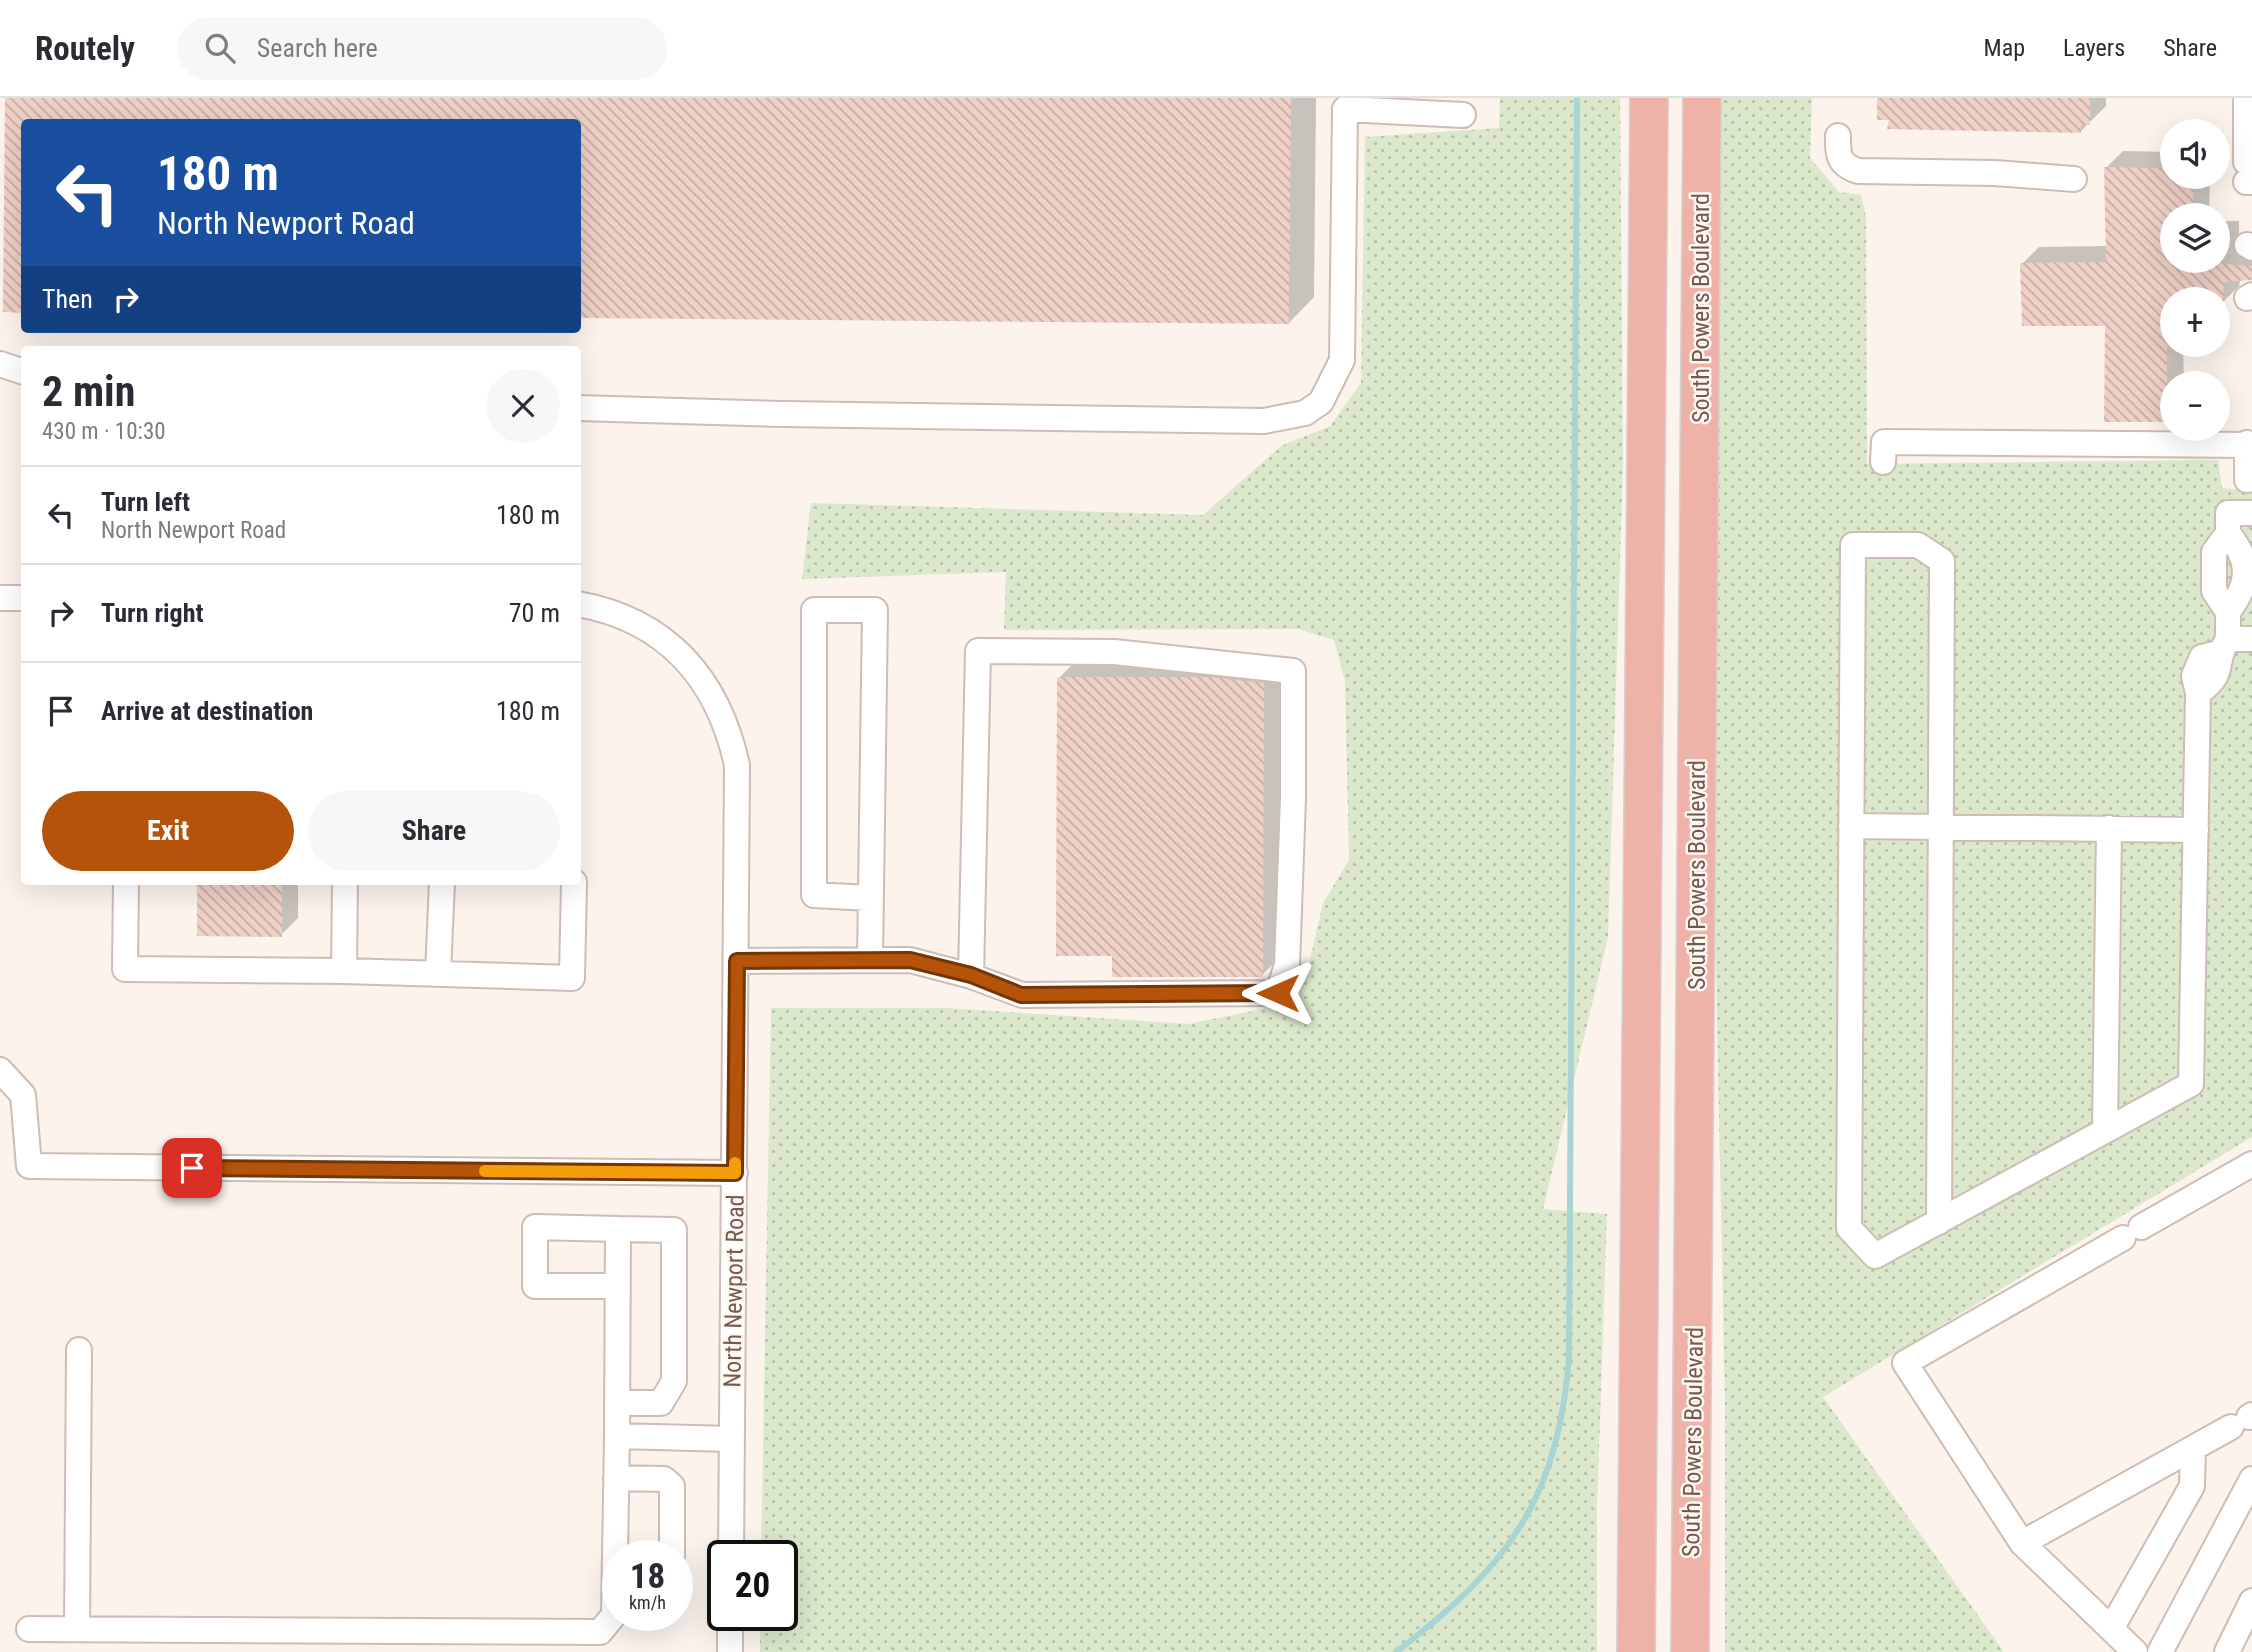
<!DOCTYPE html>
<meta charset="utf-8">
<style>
:root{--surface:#fff;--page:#f7f7f7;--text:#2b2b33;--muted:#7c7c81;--line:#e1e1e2;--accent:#b45309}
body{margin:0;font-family:"Roboto Condensed",sans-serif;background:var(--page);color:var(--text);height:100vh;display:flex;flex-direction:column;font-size:26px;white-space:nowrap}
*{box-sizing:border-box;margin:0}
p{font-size:23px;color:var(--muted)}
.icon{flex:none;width:38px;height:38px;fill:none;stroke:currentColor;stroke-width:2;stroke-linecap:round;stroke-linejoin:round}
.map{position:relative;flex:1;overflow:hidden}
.sheet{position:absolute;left:21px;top:248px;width:560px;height:539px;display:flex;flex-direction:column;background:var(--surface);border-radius:7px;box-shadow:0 7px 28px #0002}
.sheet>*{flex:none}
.guide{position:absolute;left:21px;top:21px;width:560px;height:214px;border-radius:7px;box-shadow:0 7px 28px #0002;background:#1a4fa0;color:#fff;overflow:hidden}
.controls{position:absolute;left:2160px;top:21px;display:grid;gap:14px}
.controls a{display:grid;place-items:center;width:70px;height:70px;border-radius:50%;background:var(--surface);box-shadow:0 7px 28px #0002;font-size:35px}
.speed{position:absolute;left:602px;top:1442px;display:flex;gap:14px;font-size:35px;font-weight:700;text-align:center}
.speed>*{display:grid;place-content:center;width:91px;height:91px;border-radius:50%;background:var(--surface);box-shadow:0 7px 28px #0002;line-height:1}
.speed small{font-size:18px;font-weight:400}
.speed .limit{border:4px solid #111;border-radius:10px;background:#fff;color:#111}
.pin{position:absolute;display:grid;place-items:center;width:60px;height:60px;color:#fff;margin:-30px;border-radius:14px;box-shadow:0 4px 10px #0006}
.me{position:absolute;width:77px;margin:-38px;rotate:270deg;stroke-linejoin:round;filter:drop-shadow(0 0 5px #0008)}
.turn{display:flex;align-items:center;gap:24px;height:147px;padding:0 21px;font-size:32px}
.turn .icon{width:91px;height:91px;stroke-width:2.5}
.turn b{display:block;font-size:49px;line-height:60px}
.then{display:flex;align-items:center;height:66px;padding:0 21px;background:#0003;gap:14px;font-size:26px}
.round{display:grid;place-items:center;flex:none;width:74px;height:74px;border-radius:37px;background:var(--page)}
.head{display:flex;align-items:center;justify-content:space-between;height:119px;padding:0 21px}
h1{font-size:42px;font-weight:700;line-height:52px}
.action{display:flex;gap:14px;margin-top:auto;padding:14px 21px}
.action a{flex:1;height:80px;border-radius:42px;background:var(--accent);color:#fff;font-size:28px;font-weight:700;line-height:80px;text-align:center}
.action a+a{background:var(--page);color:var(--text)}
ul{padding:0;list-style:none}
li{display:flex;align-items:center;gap:21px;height:98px;padding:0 21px;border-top:2px solid var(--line)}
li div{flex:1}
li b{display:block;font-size:26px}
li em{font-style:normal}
header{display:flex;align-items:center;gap:42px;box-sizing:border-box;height:98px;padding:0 35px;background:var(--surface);border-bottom:2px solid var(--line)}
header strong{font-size:33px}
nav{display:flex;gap:38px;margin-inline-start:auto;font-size:24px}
.search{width:490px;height:63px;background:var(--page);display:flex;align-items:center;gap:18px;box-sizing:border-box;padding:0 24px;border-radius:38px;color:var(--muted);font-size:26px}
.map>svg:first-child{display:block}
.grass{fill:url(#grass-dots)}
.shadow{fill:#0003}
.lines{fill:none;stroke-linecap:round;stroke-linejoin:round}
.stream{stroke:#a9d4d4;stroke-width:6}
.building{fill:url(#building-back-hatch)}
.minor-casing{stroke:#cfbcb4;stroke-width:28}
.highway-casing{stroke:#d8d0ce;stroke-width:40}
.minor{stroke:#fff;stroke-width:24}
.highway{stroke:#efb2a9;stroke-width:37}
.route-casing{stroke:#753606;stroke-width:18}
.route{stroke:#b45309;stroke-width:12}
.slow{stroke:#f59e0b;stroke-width:12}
.labels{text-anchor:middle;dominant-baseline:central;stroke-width:5;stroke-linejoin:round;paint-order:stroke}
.street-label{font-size:24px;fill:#755850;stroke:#fef8f2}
</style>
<header>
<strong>Routely</strong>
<div class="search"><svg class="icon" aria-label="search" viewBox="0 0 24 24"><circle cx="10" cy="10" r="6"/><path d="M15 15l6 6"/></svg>Search here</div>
<nav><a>Map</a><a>Layers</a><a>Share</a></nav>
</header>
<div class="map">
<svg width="2252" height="1554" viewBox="0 0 2252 1554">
<defs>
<pattern id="grass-dots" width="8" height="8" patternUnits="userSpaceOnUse" patternTransform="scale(1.75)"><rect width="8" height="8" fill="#dbe8cb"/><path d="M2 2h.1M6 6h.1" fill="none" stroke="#b6bfa7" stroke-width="1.8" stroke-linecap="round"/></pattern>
<pattern id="building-back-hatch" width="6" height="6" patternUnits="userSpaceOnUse" patternTransform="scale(1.75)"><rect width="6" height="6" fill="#eed0c6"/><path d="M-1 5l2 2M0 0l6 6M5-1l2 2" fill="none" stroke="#c5aca3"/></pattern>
</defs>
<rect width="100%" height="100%" fill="#fbf3ec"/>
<path class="grass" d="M1500,0H1620L1623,367L1608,839L1543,1111L1607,1116L1597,1409V1554H760V1517H782V1458H761L771,910H947L1188,926L1263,911L1305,884L1323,805L1349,762L1345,583L1334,542L1298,531L1004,532L1006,474L802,481L811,405L1203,417L1281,348L1330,328L1361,285L1365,39L1499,30Z
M1721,0H1812L1810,60L1839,94L1861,97L1866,120L1867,366L2218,362L2222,390L2252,393V1039L1823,1299L2004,1554H1725V1307L1715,824L1712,486Z"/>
<path class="shadow" d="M7,0H1316L1314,199L1289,225L578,218V24H24V213H5Z
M1879,0H2106V8L2081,33L1891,20Z
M2123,53L2172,54V79H2210L2209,117H2172V163H2217V123H2239V150H2252V182H2240L2239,188L2222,205H2217V201H2172V247H2183L2184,285H2172V317L2167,322L2107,227L2022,166L2039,149L2108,148L2106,70Z
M1076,563L1280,568L1279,860L1262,877L1114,857L1059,580Z
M199,784H298V820L281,837Z"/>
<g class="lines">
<path class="stream" d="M1396,1554C1508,1468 1557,1404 1569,1260L1577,0"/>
</g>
<path class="building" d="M5,0H1291L1289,226L578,220V24H24V215L3,214Z
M1877,0H2090V27H2081V35L1887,31L1889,22H1877Z
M2104,69L2172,70V79H2194L2193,117H2172V163H2223V166L2252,168V182L2224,184L2223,201H2172V207H2167V324H2104L2105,228H2022L2020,165L2106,164Z
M1057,579H1211L1264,585L1263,879H1112V858H1056Z
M197,784H282V839L197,838Z"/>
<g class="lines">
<defs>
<path id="minor" d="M2246,0V64
M1838,38C1838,58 1838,66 1858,73L1995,75L2074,81
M2246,84H2252
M2247,147L2252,150
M2247,200L2252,197
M0,266L24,274
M578,310L783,316L1264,323L1305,315L1321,304L1342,262L1345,11L1463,17
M2247,345V382
M1883,364L1884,344L2252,347
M2252,415H2228V435L2214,454V493L2228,514V541H2252
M0,500H24
M578,506C667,522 718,581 737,667L731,1458
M2228,514C2250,485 2251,464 2228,435
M2219,555L2202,559L2194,578L2198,595C2228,575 2212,565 2228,541
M1851,728L2196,732
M126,784L125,871L344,873L345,784
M869,800L814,797V512H875L870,862
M737,863L910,862L971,878L1022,897L1278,895L1287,867L1293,700V573L1114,554L978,553L971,878
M344,873L572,880L574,784
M438,875L442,784
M0,972L23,997L29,1068L735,1075
M2105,1032L2109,730
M1939,1124L1942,463L1918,447H1853L1849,1130L1875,1158L2191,986L2198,595
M2141,1129L2252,1066
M2123,1140L1905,1265L2022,1445L2231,1329
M617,1188H535V1129L618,1131L617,1338
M617,1305H661L674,1283V1132L618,1131
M2249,1319L2252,1317
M616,1380L664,1381L672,1388V1458
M2022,1445L2135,1554
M29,1531L600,1534L614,1517L617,1338L732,1341
M77,1531L79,1252
M2111,1531L2192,1388L2193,1350
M730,1554V1517
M2160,1554L2252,1381
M2227,1554L2252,1503"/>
<path id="highway" d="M1636,1554L1649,0
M1690,1554L1702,0"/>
</defs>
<use href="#minor" class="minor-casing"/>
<use href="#highway" class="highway-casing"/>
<use href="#minor" class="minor"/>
<use href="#highway" class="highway"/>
</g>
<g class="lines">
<defs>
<path id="route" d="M192,1070L735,1075L737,863L910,862L971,877L1021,897L1278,895"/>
</defs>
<use href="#route" class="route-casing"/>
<use href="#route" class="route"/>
<path class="slow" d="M485,1073L735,1075V1065"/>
</g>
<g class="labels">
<g class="street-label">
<text transform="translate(1701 210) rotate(-90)">South Powers Boulevard</text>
<text transform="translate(1697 777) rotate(-90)">South Powers Boulevard</text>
<text transform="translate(734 1193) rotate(-89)">North Newport Road</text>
<text transform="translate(1693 1344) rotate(-89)">South Powers Boulevard</text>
</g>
</g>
</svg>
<div class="controls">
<a><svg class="icon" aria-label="sound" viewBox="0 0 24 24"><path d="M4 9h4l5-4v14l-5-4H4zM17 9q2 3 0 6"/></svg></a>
<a><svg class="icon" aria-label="layers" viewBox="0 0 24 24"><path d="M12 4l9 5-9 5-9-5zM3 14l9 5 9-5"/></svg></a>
<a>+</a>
<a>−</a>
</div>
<div class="speed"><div>18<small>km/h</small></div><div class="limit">20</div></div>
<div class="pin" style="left:192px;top:1070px;background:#d93025"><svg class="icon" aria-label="arrive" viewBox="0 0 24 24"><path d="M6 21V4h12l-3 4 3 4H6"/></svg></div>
<svg class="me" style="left:1278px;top:895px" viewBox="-20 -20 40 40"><path d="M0-17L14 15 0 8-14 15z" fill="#b45309" stroke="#fff" stroke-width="4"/></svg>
<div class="guide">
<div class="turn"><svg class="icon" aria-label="left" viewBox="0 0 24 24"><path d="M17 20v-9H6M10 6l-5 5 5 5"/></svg><div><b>180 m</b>North Newport Road</div></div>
<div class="then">Then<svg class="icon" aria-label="right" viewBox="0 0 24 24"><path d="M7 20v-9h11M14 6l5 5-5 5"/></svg></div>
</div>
<section class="sheet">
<div class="head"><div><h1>2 min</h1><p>430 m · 10:30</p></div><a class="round"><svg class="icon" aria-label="close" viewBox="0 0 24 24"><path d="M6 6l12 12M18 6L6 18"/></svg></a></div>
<ul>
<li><svg class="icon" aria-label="left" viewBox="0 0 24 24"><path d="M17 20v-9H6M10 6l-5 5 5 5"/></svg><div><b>Turn left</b><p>North Newport Road</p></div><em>180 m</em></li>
<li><svg class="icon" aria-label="right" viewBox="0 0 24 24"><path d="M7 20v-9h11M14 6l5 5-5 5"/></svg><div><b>Turn right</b></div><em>70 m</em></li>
<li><svg class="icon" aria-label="arrive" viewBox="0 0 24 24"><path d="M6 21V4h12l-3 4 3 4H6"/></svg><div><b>Arrive at destination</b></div><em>180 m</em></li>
</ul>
<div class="action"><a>Exit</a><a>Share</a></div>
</section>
</div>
